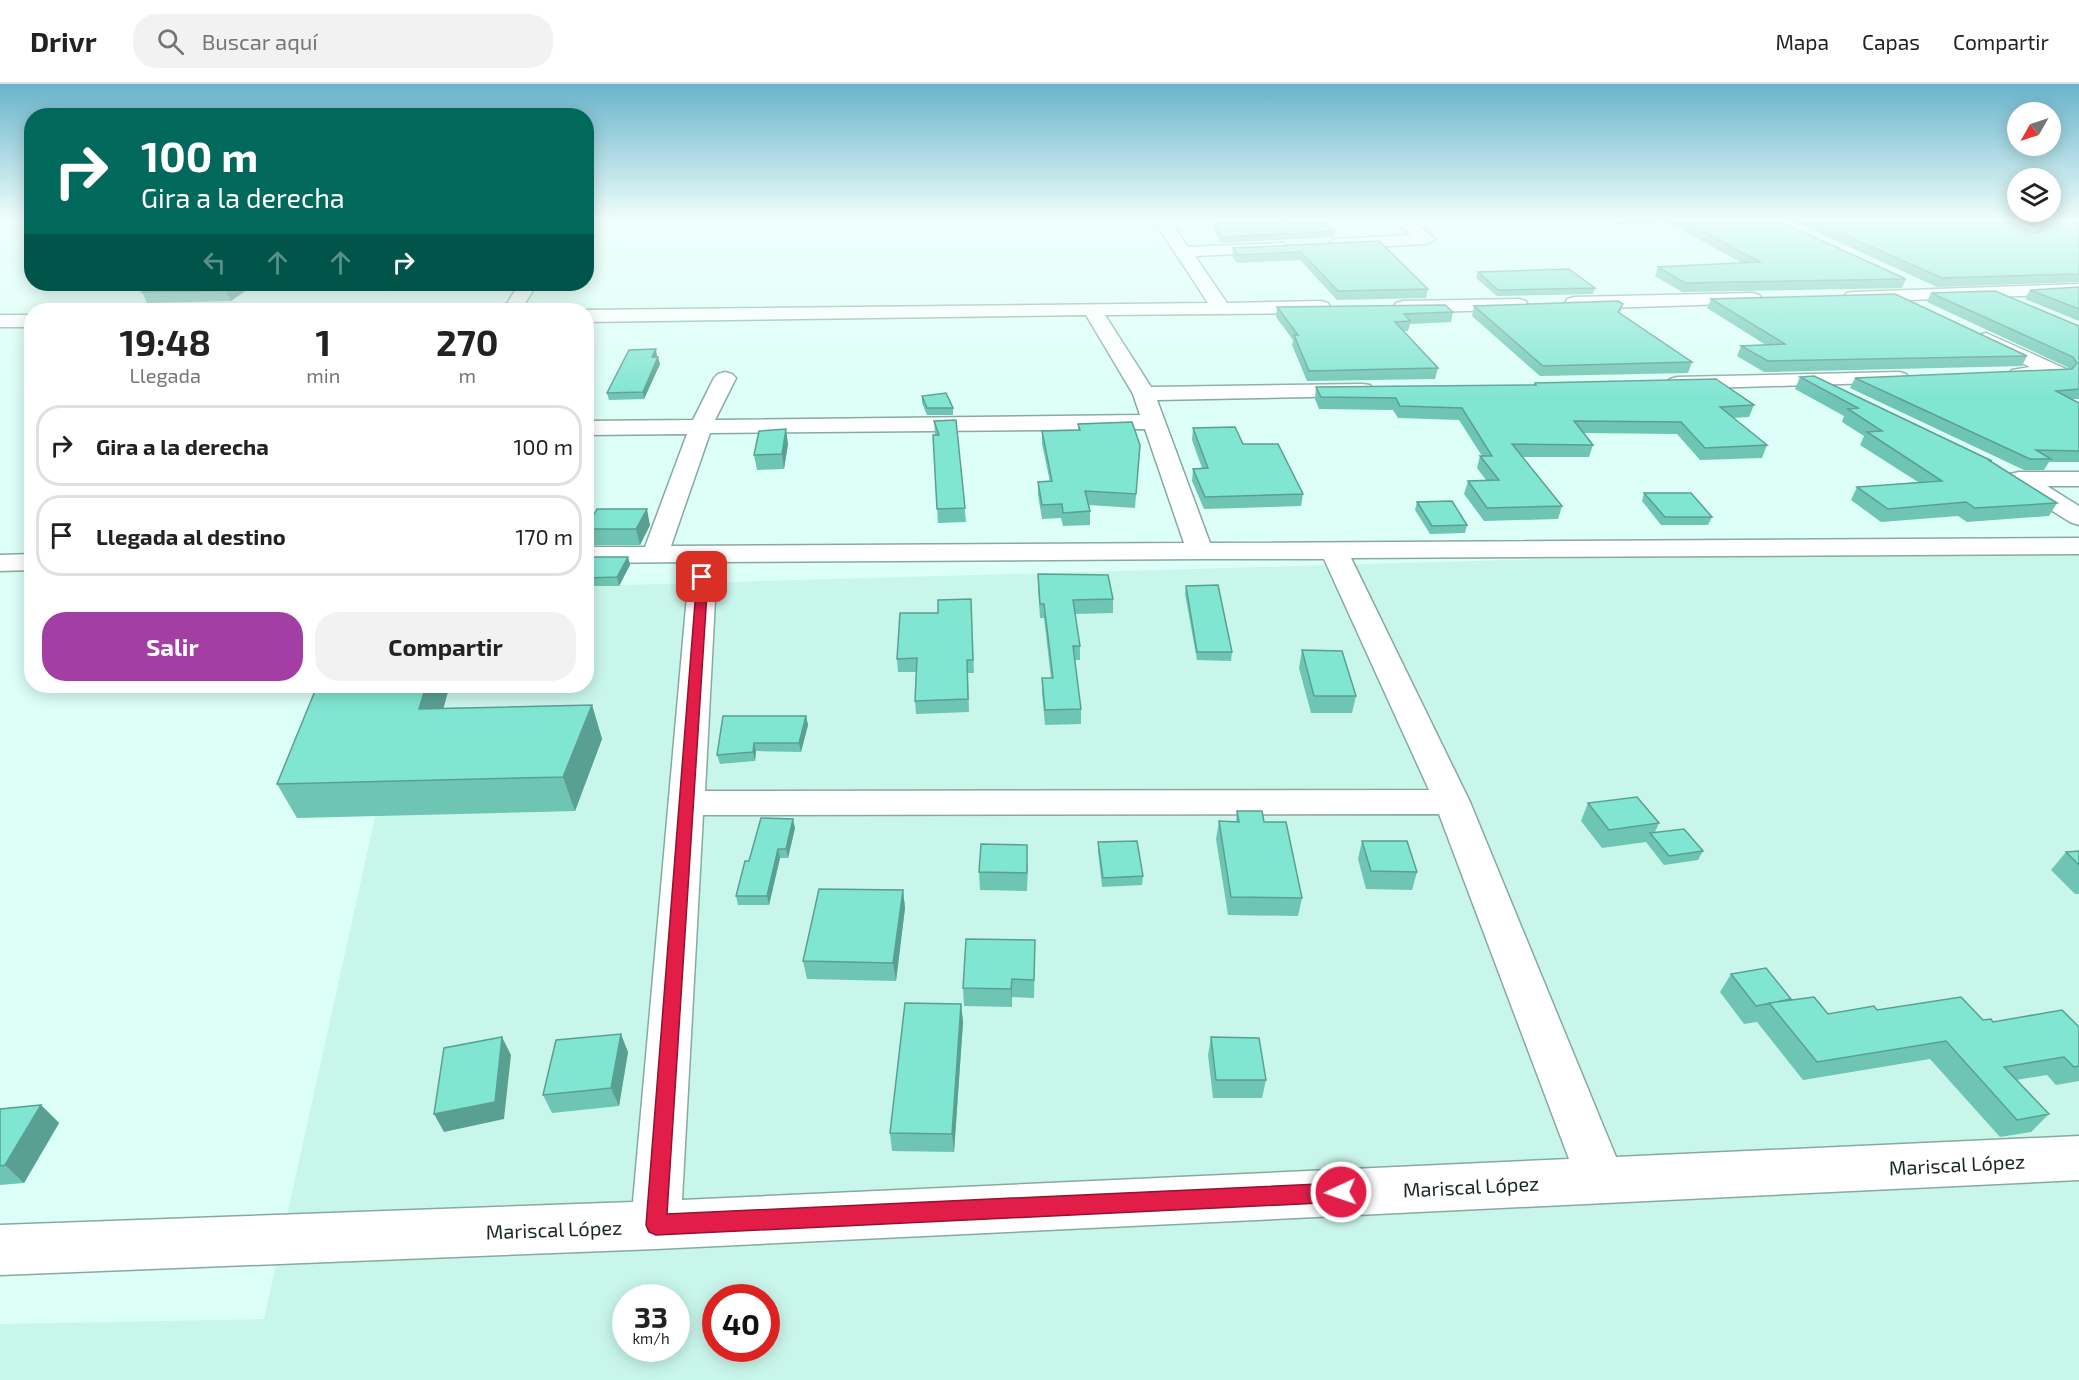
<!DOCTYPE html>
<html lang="es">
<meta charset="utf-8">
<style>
:root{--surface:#fff;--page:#f2f2f2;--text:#222;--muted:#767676;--line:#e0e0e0;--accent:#a23ea4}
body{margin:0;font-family:"Exo 2",sans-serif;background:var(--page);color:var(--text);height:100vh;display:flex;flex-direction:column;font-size:22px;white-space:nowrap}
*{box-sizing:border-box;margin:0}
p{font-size:20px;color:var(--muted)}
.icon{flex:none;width:33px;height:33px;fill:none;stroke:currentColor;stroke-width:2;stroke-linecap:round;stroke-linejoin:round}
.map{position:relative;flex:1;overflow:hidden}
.panel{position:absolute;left:24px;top:219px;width:570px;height:390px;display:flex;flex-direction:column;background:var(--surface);border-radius:24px;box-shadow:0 3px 15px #0003}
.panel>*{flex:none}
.hud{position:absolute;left:24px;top:24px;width:570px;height:183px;border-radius:24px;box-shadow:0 3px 15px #0003;background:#00695c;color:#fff;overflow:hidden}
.needle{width:39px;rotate:231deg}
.controls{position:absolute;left:2007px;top:18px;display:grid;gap:12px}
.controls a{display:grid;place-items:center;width:54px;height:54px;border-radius:50%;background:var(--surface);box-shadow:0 3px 15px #0003;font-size:30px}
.speed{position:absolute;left:612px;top:1200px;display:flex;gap:12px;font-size:30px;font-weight:700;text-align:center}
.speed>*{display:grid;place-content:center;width:78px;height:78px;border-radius:50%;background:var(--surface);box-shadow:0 3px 15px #0003;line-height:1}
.speed small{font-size:15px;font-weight:400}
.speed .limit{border:9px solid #d22;background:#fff;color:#111}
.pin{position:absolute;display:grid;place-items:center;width:51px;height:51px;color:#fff;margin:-26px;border-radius:12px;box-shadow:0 3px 9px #0006}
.me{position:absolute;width:66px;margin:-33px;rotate:267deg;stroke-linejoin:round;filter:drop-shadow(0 0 4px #0008)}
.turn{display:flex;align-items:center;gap:21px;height:126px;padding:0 18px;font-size:27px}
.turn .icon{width:78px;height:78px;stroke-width:2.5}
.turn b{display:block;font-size:42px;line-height:51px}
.lanes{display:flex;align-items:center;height:57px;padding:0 18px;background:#0003;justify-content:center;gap:30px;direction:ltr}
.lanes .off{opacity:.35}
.eta{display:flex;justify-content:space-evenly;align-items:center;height:102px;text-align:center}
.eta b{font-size:36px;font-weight:700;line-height:42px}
.action{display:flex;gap:12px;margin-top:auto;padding:12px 18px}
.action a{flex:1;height:69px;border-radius:24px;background:var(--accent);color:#fff;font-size:24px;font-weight:700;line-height:69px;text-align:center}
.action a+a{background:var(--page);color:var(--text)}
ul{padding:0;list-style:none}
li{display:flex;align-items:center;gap:18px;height:81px;margin:0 12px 9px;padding:0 6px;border:3px solid var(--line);border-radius:24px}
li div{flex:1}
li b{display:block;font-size:22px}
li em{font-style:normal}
header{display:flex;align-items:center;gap:36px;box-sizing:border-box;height:84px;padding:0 30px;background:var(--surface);border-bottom:2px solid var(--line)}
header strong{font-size:28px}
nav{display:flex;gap:33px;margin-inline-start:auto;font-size:21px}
.search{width:420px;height:54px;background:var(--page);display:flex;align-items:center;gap:15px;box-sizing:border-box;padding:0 21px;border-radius:24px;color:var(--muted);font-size:22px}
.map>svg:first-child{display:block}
.built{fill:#c9f6eb;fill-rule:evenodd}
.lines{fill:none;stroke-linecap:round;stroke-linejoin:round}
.minor-casing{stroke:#88a9a1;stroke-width:3}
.minor{fill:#fff;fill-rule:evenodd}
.wall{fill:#6ec5b4}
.shaded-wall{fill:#5aa092}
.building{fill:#80e5d1;stroke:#5aa092;stroke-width:1.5}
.route{fill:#e11d48;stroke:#92132f;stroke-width:1.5}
.labels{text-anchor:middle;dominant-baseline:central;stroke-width:4.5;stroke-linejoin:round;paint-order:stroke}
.near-street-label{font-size:20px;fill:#1a2725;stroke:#fff}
</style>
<header>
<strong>Drivr</strong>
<div class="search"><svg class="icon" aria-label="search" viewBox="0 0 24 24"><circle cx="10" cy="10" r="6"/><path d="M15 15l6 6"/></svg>Buscar aquí</div>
<nav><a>Mapa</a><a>Capas</a><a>Compartir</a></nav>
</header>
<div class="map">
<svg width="2079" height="1296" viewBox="0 0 2079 1296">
<rect width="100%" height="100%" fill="#dcfff7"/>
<path class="built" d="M2079,460V1296H0V1240L264,1235L404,602H586L587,502ZM626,1214H676V1264H626ZM716,1214H766V1264H716Z"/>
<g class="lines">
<defs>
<path id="minor" d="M1153,135H1169L1188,163L1284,159L1286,163L1284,167L1278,168L1195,172L1227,219L1321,217L1328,219L1330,223L1328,227L1321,229L1105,231L1151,303L1362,300L1370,301L1373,306L1370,311L1362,312L1157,316L1210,459L2079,454V470L1351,474L1470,718L1616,1073L2079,1052V1096L656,1165L0,1191V1141L633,1118L690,478L586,479V463H645L687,350L586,351V337L693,336L714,294L718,290L725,288L732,290L736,294L715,336L1140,331L1133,310L1086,231L586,238L585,226L1208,219ZM1145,345L1184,459L671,462L710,349ZM1203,475H1324L1429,706L705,707L717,478ZM1439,730L1569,1075L682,1116L703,731Z
M1391,135H1409L1435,155L1427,160L1335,165L1327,160L1335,155L1411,151Z
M519,200H537L521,226H503Z
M2079,200V210L1853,218L1847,217L1844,213L1847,209L1853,208Z
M1753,209L1759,211L1762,215L1759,219L1574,225L1567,223L1565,219L1567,215L1574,213Z
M1519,215L1526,217L1528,221L1526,225L1403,229L1396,227L1394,223L1396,219L1403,217Z
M0,231H32V243H0Z
M1986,249L2066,285L2069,289L2066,293L2059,295L2012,294L2009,290L2012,286L2030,283L1979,259L1976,255L1979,251Z
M1899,288L1906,290L1910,294L1906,298L1677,305L1670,303L1666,299L1670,295L1677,293Z
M2019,388H2079V402H2047L2079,422V441L2070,438L2011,401L2007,395L2010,390Z
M32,470V486L0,487V471Z"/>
</defs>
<use href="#minor" class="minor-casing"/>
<use href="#minor" class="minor"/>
</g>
<path class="wall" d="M1219,135H1260L1261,136L1288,138L1335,147L1334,153L1222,159L1214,147V141H1220L1219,139Z
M1431,135H1522L1435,138Z
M1607,135H1774L1906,195L1902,204L1682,208L1655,192L1658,183L1742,179L1667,138L1616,140Z
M1788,135H1999L2035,149L2039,146L2038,145L2013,135H2079V198L1937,203Z
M1379,157L1428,205L1426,214L1337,216L1300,176L1237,179L1232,172L1233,164Z
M1478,188L1595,204L1593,210L1497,212L1476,194Z
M255,200L231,217L147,219L142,208Z
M2079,203V237L2025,215L2030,206Z
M1931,209L2079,242V315H2072L2079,319V378H2049L2044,386H2024L1850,304L1855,294L2069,285L2067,283L1927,218Z
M1711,215L2027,272L2022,282L1764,288L1737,272L1741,262L1766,261L1707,224Z
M1623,220L1620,229L1692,278L1688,289L1540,292L1472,232L1474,222Z
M1277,223L1453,228L1451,238L1410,240L1408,247H1404L1438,284L1435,295L1307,297L1292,261L1293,256L1276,233Z
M657,272L660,280L644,315L609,316L607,309Z
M1800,293L1992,377V379L2057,419L2049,432L1967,438L1958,432L1881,438L1851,416L1857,403L1918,398L1860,361L1864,352L1842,338L1844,332L1795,305Z
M1535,299L1754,321L1749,333L1733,334L1767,361L1762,374L1700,376L1677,350L1584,349L1593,361L1589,373H1522L1562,422L1558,435L1484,437L1464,410L1468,397L1486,396L1477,384L1480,372H1482L1459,336L1398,334L1393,326L1319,325L1315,315L1316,303L1534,301Z
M922,312L953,324V331H927L922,319Z
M956,336L966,438L938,439L933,351H935L934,337Z
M1078,340L1140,361L1135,424L1089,421L1090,427V441L1063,442L1061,434L1042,435L1038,411V398H1050L1042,360V347L1078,346Z
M1193,344L1243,360L1303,410L1301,422L1204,425L1192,397L1193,385L1202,384L1192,356Z
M788,360L784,385L757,386L754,371Z
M1644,409L1712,433L1708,441H1661L1642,417Z
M1417,418L1467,441L1465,449L1430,450L1415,426Z
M650,441L640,461H590L586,447V444Z
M586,473H628L630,481L619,502H586Z
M1038,490L1113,515V529L1075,530L1080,562V576H1075L1081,625V640L1045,641L1042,608V594H1051L1044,534H1040L1038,504Z
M1186,502L1232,568L1231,577L1197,576L1185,510Z
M971,515L974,589H968L969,628L916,630L915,617L916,588H898L897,575L938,529Z
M1302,566L1356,612L1352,629H1311L1299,584Z
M317,602H466L449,604L443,624L592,621L602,655L575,727L297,734L277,700Z
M806,632L808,641L801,668L756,667L755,677L720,680L717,671Z
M1588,719L1659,739L1655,748L1703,767L1698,776L1664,781L1646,758L1602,764L1581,737Z
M1237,727L1264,738L1302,814L1298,832L1228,831L1216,755L1219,737L1236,738Z
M795,744L788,774H780L769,821H738L736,812L749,777Z
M1362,757L1417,788L1412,806L1366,805L1358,775Z
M1098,758L1143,792L1142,801L1102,803L1098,767Z
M2079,767V810H2075L2051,786L2066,768Z
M1028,779L1027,807L980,806L979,788Z
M903,806L905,824L896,897L807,895L803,877Z
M1035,856L1034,914L1012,913V923L964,922L963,904Z
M1731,890L1791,916L1828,930L1877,926L1993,938L2079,943V997L2056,1001L2047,991L2016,996L2049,1030L2031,1048L2000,1053L1930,975L1803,996L1757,938L1744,940L1720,908Z
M961,920L963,938L954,1068L892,1067L890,1049Z
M1211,953L1266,996L1262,1014H1213L1208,971Z
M628,968L619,1022L552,1029L543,1011Z
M41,1021L59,1039L24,1099L0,1101V1025Z"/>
<path class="shaded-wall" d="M237,200H255L231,217L226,207Z
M656,265L657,272L654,280L652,273Z
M658,273L660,280L644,315L643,308Z
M786,345L788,360L784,385L782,370Z
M647,425L650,441L640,461L636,445Z
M628,473L630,481L619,502L617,493Z
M426,602H466L449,604L434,659L419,625Z
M592,621L602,655L575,727L563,693Z
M806,632L808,641L801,668L799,659Z
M754,659L756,667L755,677L753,668Z
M793,735L795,744L788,774L786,765Z
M778,765L780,774L769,821L767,812Z
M903,806L905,824L896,897L893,879Z
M1012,895V923L1011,905Z
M961,920L963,938L954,1068L952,1050Z
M621,950L628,968L619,1022L611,1004Z
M502,953L511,971L504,1035L444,1048L434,1030Z
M41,1021L59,1039L24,1099L5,1081Z"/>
<path class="building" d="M1221,135H1260L1261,136L1285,135L1288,138L1319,136L1335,147L1223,153L1214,141L1226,140Z
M1680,135H1774L1906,195L1685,199L1658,183L1760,178Z
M1809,135H1999L2035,149L2046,142L2042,137L2037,135H2079V190L1942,194Z
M1379,157L1428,205L1338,207L1301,168L1238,171L1233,164Z
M1569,185L1595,204L1498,206L1478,188Z
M156,200H237L226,207L142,208Z
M2079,203V225L2030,206Z
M1995,207L2079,242V305L2056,307L2079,319V367L2036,366L2051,375H2030L1855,294L2072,285L2077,279L2073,273L1931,209Z
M1895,210L2027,272L1768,277L1741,262L1785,260L1711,215Z
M1618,217L1623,220L1618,228L1692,278L1543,282L1474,222Z
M1445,221L1453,228L1404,230L1410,237L1395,238L1438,284L1309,287L1294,251H1298L1277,223Z
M656,265L652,273H658L643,308L607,309L629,266Z
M1814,292L1992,377H1990L2057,419L1975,424L1966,418L1888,425L1857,403L1942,397L1867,348L1882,347L1848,325L1858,324L1800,293Z
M1716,295L1754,321L1720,323L1767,361L1705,364L1681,338L1574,337L1593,361L1512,360L1562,422L1487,424L1468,397L1499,396L1480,372H1492L1462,324L1400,322L1396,314L1321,313L1316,303L1536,301L1535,299Z
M946,309L953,324H927L922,312Z
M956,336L965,424L937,425L933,351H939L934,337Z
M1132,338L1140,361L1136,410L1085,407L1090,427L1063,429L1062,420L1042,421L1038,398L1052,397L1042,347L1080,346L1078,340Z
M1235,343L1243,360H1278L1303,410L1205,413L1193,385L1208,384L1193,344Z
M786,345L782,370L754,371L759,347Z
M1644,409H1691L1712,433H1665Z
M1452,417L1467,441L1432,442L1417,418Z
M597,425H647L636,445H586Z
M586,473H628L617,493L586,494Z
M1038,490L1108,491L1113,515L1073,516L1080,562H1073L1081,625L1045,626L1042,594H1053L1044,520H1040Z
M1218,501L1232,568H1197L1186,502Z
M971,515L973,576H967L968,615L915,617L917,574L897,575L900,529H938V516Z
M1302,566L1342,567L1356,612H1314Z
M317,602H426L419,625L592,621L563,693L277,700Z
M723,632H806L799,659H754L753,668L717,671Z
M1637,713L1659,739L1609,746L1588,719Z
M1237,727H1262L1264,738H1286L1302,814L1231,813L1219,737L1239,738Z
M761,734L793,735L786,765H778L767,812H736L745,777H749Z
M1684,745L1703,767L1669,772L1650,749Z
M1137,757L1143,792L1103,794L1098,758Z
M1362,757H1407L1417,788L1371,787Z
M981,760L1027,761V789L979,788Z
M2079,767V781L2066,768Z
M819,805L903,806L893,879L803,877Z
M966,855L1035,856L1034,896L1012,895L1011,905L963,904Z
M1766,884L1791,915L1756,922L1731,890Z
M1814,913L1828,930L1874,922L1877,926L1961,913L1983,936L1991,935L1993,938L2062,926L2079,943V982L2074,983L2064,973L2004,983L2049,1030L2017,1036L1946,957L1817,978L1769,919Z
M905,919L961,920L952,1050L890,1049Z
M621,950L611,1004L543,1011L556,956Z
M502,953L495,1018L434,1030L444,964Z
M1211,953L1259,954L1266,996H1216Z
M41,1021L5,1081L0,1082V1025Z"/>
<linearGradient id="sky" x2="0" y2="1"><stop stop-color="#69b3cb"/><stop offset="0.43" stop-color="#effffb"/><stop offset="1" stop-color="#effffb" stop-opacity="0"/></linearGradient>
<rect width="2079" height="316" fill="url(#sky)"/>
<path class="route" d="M702,489L708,493L667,1130L1341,1099L1348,1102L1351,1108L1348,1115L1341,1118L656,1151L649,1148L646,1141L697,493Z"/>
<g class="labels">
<g class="near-street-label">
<text transform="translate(1957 1080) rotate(-3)">Mariscal López</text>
<text transform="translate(1471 1102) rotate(-3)">Mariscal López</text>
<text transform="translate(554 1145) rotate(-2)">Mariscal López</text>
</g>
</g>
</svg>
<div class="controls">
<a><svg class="needle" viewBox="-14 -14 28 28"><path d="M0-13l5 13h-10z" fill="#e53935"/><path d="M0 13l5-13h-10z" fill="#767676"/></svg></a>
<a><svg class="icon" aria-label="layers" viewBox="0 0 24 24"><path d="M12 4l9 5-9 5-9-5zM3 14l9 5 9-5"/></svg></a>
</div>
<div class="speed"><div>33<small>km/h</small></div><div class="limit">40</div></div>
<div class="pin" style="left:702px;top:493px;background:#d93025"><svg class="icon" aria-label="arrive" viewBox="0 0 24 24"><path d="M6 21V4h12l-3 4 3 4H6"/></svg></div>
<svg class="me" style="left:1341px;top:1108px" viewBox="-20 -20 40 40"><circle r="17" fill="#e11d48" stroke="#fff" stroke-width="3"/><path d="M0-11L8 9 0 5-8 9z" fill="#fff"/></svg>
<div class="hud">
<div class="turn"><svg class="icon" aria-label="right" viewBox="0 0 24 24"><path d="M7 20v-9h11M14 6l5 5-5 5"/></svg><div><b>100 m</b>Gira a la derecha</div></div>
<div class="lanes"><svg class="icon off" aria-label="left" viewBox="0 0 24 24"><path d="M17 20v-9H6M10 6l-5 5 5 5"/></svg><svg class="icon off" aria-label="ahead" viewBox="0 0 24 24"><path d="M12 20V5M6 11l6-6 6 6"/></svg><svg class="icon off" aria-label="ahead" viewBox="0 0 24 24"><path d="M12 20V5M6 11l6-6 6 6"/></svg><svg class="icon" aria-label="right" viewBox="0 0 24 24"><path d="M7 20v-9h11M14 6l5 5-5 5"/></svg></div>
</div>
<section class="panel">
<div class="eta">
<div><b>19:48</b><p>Llegada</p></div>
<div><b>1</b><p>min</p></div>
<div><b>270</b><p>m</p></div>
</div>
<ul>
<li><svg class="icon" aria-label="right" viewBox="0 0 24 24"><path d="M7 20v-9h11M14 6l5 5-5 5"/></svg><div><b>Gira a la derecha</b></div><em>100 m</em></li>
<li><svg class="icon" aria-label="arrive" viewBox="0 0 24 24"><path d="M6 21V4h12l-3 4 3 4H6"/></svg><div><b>Llegada al destino</b></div><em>170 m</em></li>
</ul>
<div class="action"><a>Salir</a><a>Compartir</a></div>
</section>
</div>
